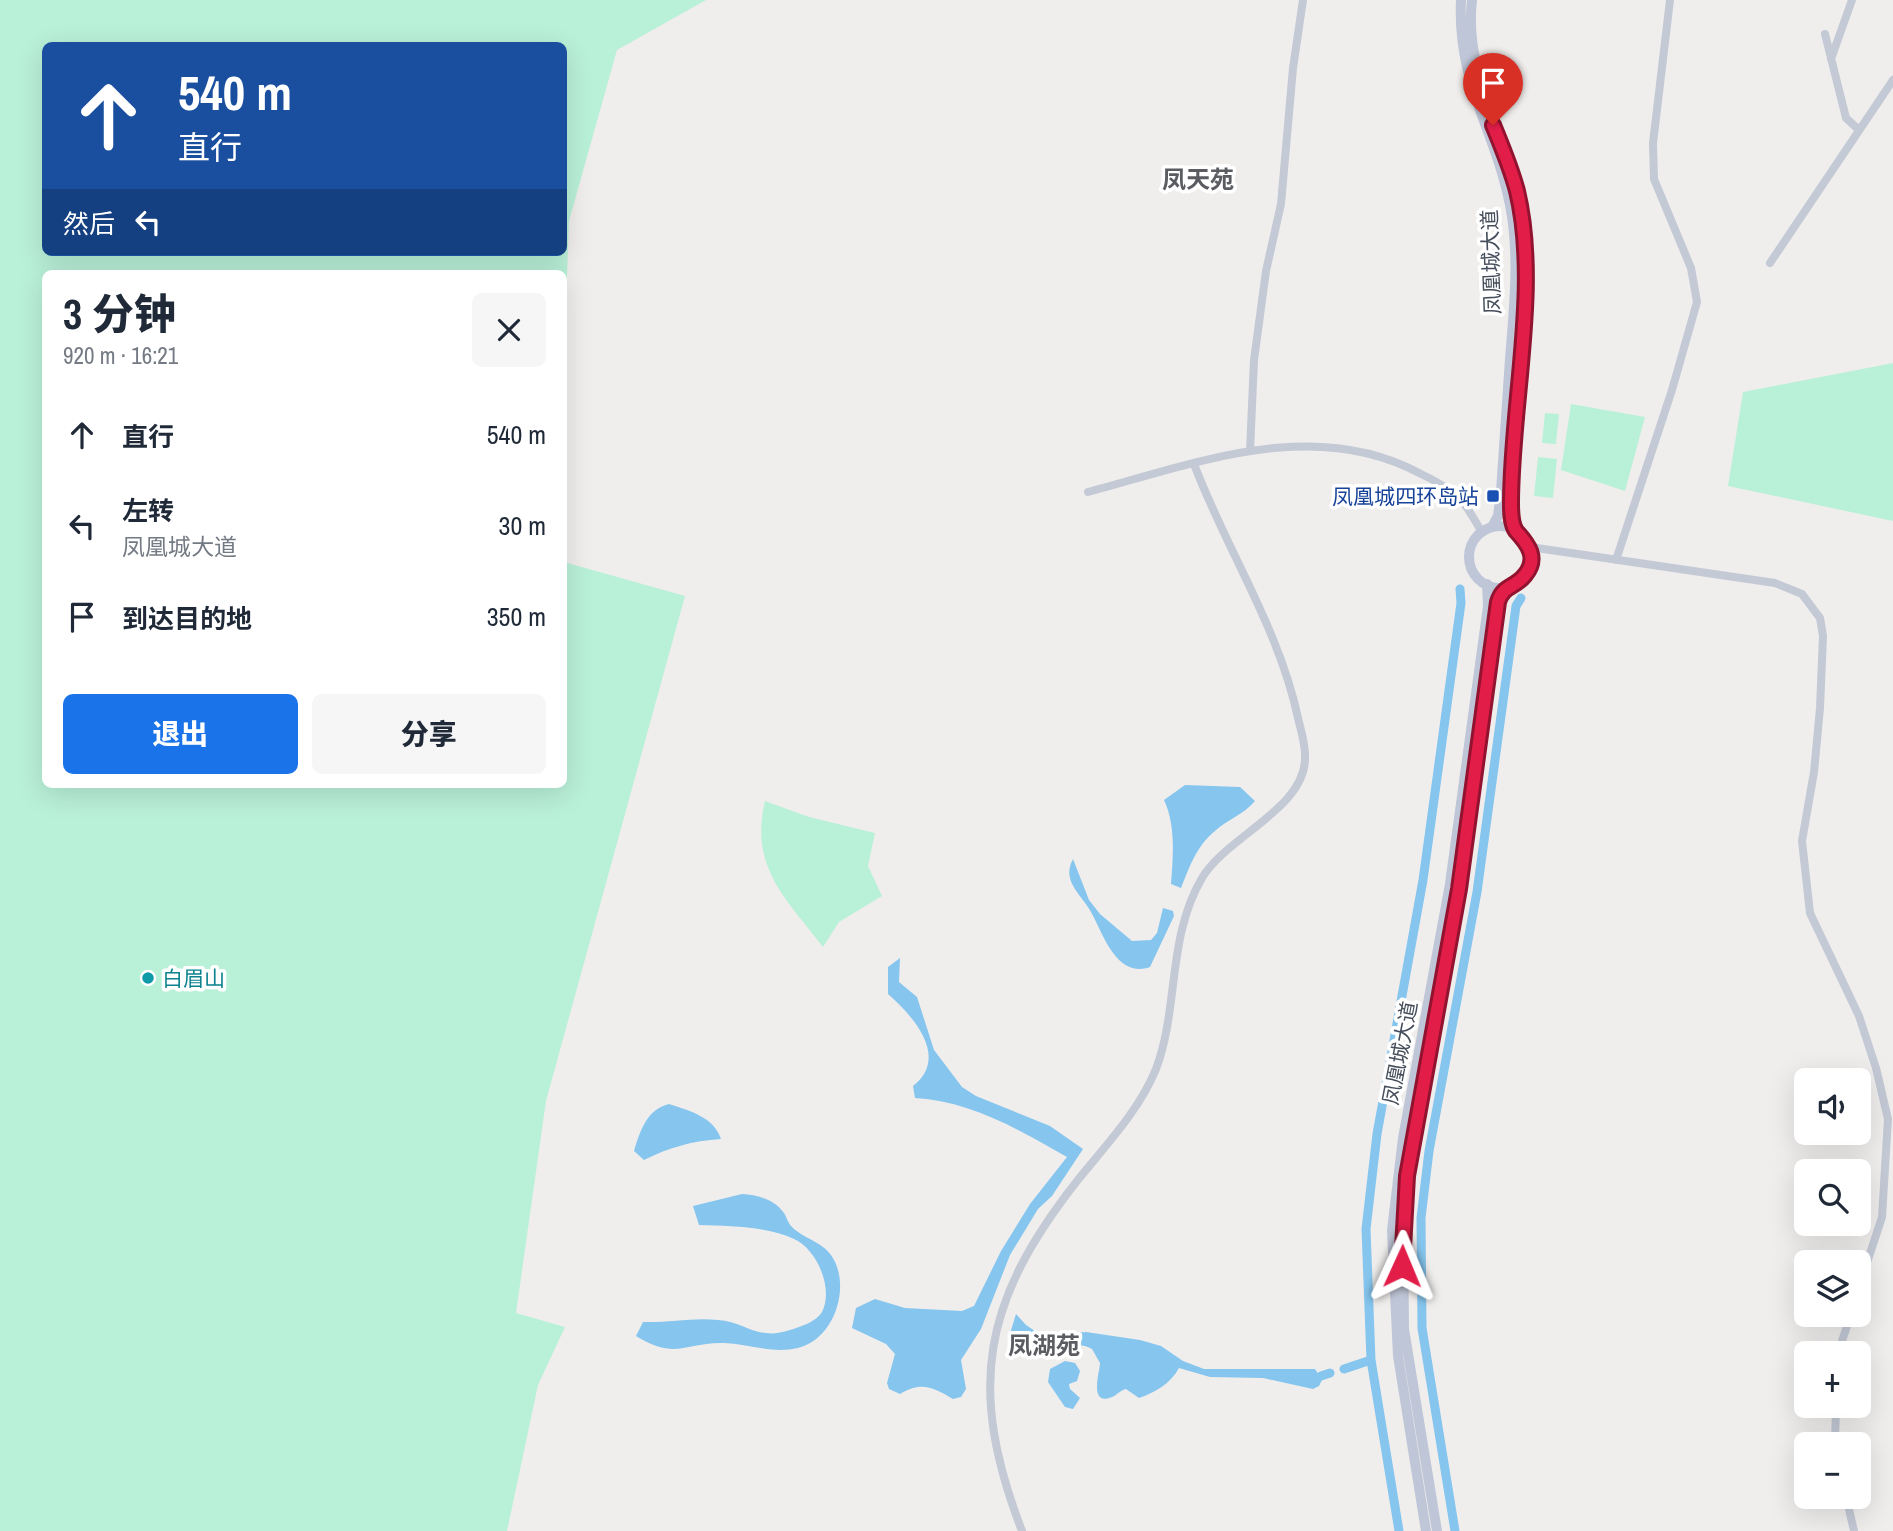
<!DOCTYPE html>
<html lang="zh">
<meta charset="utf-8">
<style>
:root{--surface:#fff;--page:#f6f6f7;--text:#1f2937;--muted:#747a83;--accent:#1a73e8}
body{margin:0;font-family:"Archivo Narrow","Noto Sans SC",sans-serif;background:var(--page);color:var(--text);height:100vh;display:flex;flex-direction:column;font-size:26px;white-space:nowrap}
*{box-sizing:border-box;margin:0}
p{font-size:23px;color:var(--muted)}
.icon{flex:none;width:38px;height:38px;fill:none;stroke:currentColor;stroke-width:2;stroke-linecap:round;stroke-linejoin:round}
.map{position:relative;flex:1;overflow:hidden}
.panel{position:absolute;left:42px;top:270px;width:525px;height:518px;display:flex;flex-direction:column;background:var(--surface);border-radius:10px;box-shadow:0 7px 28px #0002}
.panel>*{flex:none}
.guide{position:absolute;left:42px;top:42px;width:525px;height:214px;border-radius:10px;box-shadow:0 7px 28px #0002;background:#1a4fa0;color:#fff;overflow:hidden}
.controls{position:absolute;left:1794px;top:1068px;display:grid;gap:14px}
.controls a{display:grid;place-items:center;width:77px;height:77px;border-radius:10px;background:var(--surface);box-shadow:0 7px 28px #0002;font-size:35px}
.pin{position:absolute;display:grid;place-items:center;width:60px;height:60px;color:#fff;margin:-72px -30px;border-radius:50% 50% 50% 0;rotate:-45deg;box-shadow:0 0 7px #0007}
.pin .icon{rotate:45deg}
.me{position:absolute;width:77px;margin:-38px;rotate:1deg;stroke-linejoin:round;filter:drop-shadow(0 0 5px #0008)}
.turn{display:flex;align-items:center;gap:24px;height:147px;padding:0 21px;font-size:32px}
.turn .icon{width:91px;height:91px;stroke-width:2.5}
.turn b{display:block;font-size:49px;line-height:60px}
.then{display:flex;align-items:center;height:66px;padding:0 21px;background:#0003;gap:14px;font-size:26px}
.round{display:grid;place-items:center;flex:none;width:74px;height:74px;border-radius:10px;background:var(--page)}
.summary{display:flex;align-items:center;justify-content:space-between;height:119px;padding:0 21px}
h1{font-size:42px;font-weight:800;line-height:52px}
.cta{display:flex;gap:14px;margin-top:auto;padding:14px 21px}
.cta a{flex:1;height:80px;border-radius:10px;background:var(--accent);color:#fff;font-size:28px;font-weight:800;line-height:80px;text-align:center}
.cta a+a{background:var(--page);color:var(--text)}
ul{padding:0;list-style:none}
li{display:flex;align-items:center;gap:21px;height:91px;padding:0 21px}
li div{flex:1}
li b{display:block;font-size:26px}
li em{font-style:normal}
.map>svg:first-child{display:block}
.green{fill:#b9f0d8;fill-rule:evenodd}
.water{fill:#85c5ee}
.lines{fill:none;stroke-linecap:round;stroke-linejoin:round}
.canal{stroke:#85c5ee;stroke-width:9}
.minor{stroke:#c3c9d5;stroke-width:8}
.secondary{stroke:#bfc6d7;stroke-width:10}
.route-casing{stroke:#92132f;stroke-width:18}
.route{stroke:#e11d48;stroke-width:12}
.transit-dot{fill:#1a4fb4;stroke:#fff;stroke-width:2.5}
.culture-dot{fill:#0f9aa8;stroke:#fff;stroke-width:2.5}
.labels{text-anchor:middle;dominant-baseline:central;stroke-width:7;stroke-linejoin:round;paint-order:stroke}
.street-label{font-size:21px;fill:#454d5b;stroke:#fff}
.transit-label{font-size:21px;fill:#164399;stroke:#fff;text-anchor:end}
.culture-label{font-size:21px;fill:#0d838f;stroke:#fff;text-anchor:start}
.quarter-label{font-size:24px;font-weight:bold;fill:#5a5c62;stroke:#fff}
</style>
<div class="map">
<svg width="1893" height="1531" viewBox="0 0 1893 1531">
<rect width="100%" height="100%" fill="#f0eeed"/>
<path class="green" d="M0,0H706L617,50L569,221L564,357V273H46V784H564V562L685,596L546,1101L516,1313L565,1327L538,1385L507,1531H0ZM46,46H564V252H46Z
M1893,363V521L1728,486L1743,392Z
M1571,404L1645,417L1625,491L1561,470Z
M1545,413L1559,414L1556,444L1542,443Z
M1538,457L1557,459L1553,498L1534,496Z
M765,801L809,817L875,833L868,866L882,896L839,922L823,947C786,899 749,867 765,801Z"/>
<path class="water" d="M1185,785L1240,787L1255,801C1243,815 1228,819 1215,831C1197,845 1189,868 1181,888L1171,884C1173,857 1176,825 1164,800Z
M1073,859L1089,900L1100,914L1132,941L1151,940L1157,933L1163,908L1173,911L1174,916L1150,967C1116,979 1103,933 1091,912C1081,894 1061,881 1073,859Z
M900,958L899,982L917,997L934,1050L962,1087L976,1096L1050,1126L1083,1149L1052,1196L1038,1209L1010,1255L981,1329L961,1360L966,1389L961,1397L953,1399C933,1387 921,1381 900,1394L889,1389L887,1383L895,1354L886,1344L852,1328L856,1308L875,1299L905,1308L962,1311L974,1306L1001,1251L1030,1204L1067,1157C1020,1130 970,1101 915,1098L913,1086C950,1057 913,1016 888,994V967Z
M669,1104C690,1111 714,1117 721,1139C692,1141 670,1147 644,1160L634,1151C640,1131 647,1109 669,1104Z
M742,1194C758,1195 774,1199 784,1213C787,1218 788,1223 792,1227C804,1239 821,1241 831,1255C852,1285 835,1339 798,1348C773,1354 748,1344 724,1343C684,1342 677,1361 636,1336L643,1322C667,1323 694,1317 718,1320C746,1322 757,1341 790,1330C800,1327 816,1322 822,1312C834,1289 817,1249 794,1239C766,1226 729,1226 699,1225L693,1206Z
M1016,1314L1026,1325L1038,1333L1053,1335L1086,1332L1140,1340L1161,1346L1183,1361L1204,1369H1315L1322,1380L1319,1386L1313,1389L1263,1378L1210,1377L1179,1368C1170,1384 1156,1392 1139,1398L1126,1389C1119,1391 1117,1395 1112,1397C1088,1407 1100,1371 1100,1363L1092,1349C1076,1340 1064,1350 1047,1350C1033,1351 1021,1346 1008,1340Z
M1065,1361L1075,1363L1080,1371L1077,1381L1069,1384L1070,1389L1080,1398L1073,1409L1065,1407L1048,1382L1050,1369Z"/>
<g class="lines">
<path class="canal" d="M1344,1369L1371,1360
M1321,1376L1330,1373
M1399,1531L1371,1360L1366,1229L1377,1134L1423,880L1461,603L1460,589
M1455,1531L1422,1328L1421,1218L1429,1151L1477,892L1516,606L1521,598"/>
<path class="minor" d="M1825,34L1846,118L1859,130
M1831,59L1852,0
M1770,263L1893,80
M1250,451L1254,360L1266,271L1281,204L1293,68L1303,0
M1088,492C1196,463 1315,416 1421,474C1436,481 1455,492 1465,505C1471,513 1476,523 1482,532
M1530,547L1775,583L1802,594L1820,618L1823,636L1820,708L1814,772L1802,841L1810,913L1859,1016L1876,1068L1888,1119L1882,1217L1858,1290
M1616,560L1672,390L1697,302L1691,268L1654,179L1653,143L1670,0
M1838,1353L1851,1314
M1835,1444L1836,1405
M1846,1496L1854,1531
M1022,1531C967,1388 982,1302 1077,1181C1105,1146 1139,1111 1156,1069C1179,1008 1167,937 1202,878C1226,837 1304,809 1305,759C1306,746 1301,731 1298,718C1279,628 1226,549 1194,464"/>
<path class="secondary" d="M1461,0C1457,84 1495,129 1510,205C1520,255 1514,308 1510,359C1507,403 1504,447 1501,491L1498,516L1492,527
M1472,0C1463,77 1510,138 1521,211C1533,296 1517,405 1511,492L1515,530
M1469 557a31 31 0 1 1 62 0a31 31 0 1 1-62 0Z
M1426,1531L1398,1356L1392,1230L1403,1138L1450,884L1488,606L1487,584
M1437,1531L1404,1329L1403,1217L1411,1148L1459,889L1498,602L1506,587"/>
</g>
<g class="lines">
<defs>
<path id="route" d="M1402,1266L1407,1176L1459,889L1498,602C1503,585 1515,588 1525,575C1539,558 1528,544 1516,531C1511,524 1511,511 1511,503C1511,404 1540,287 1517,191C1511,168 1502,147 1493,125"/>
</defs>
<use href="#route" class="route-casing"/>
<use href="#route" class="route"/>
</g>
<rect class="transit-dot" x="1486" y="489" width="14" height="14" rx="3.5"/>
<circle class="culture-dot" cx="148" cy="978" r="7"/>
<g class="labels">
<g class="street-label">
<text transform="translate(1491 262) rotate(-92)">凤凰城大道</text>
<text transform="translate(1400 1053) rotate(-79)">凤凰城大道</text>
</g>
<g class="transit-label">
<text x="1479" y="496">凤凰城四环岛站</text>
</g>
<g class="culture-label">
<text x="162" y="978">白眉山</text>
</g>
<g class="quarter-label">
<text x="1198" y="179">凤天苑</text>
<text x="1044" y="1345">凤湖苑</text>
</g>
</g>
</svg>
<div class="controls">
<a><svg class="icon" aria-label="sound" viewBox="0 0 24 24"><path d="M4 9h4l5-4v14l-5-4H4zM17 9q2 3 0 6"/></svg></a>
<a><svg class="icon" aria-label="search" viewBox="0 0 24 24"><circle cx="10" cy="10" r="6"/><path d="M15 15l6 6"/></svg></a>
<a><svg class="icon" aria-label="layers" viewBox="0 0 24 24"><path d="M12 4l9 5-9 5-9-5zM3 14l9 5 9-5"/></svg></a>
<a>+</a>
<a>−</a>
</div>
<div class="pin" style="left:1493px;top:125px;background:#d93025"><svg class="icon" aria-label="arrive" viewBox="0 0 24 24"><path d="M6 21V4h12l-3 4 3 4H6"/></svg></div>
<svg class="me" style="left:1402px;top:1266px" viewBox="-20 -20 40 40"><path d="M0-17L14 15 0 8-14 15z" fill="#e11d48" stroke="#fff" stroke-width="4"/></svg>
<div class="guide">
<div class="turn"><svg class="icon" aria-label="ahead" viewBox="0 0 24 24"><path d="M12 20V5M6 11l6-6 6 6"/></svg><div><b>540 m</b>直行</div></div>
<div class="then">然后<svg class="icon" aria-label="left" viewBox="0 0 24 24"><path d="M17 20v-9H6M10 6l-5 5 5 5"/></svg></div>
</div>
<section class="panel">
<div class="summary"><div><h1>3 分钟</h1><p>920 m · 16:21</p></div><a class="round"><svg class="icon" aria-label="close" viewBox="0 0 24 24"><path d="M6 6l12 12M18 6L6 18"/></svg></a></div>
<ul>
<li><svg class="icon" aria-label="ahead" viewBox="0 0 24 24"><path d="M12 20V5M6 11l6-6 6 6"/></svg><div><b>直行</b></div><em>540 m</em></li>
<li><svg class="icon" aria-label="left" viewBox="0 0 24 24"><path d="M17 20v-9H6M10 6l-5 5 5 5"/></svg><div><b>左转</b><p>凤凰城大道</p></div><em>30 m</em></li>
<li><svg class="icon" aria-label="arrive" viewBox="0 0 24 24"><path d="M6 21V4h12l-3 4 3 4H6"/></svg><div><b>到达目的地</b></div><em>350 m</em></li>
</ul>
<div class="cta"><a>退出</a><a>分享</a></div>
</section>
</div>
